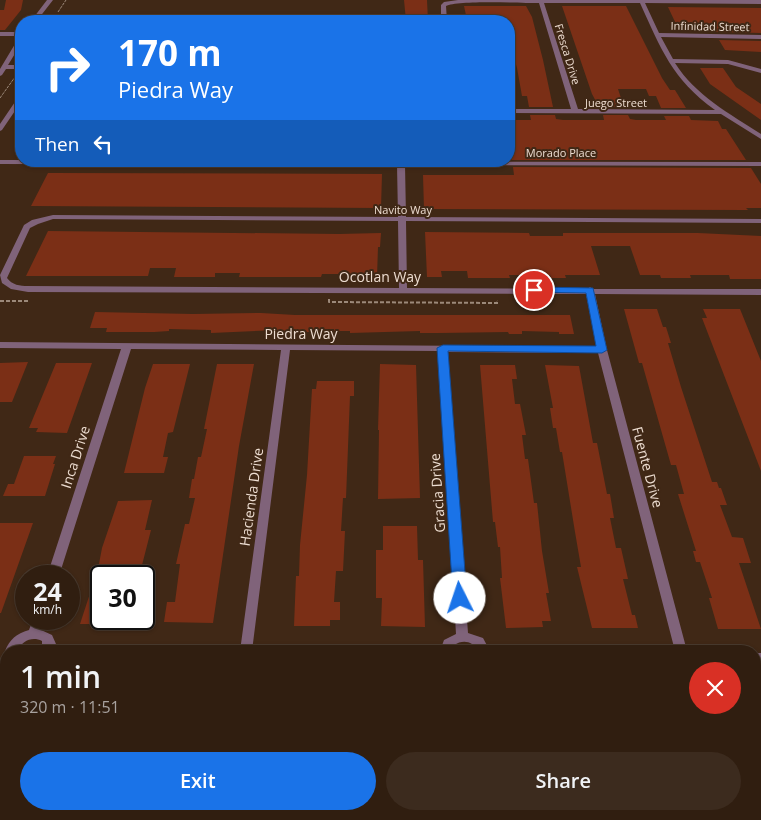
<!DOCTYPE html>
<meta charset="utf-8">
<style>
:root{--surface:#301e10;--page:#3c2b1e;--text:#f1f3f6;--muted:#a8a29f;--line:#4b3c30;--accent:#1a73e8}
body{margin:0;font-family:"Open Sans",sans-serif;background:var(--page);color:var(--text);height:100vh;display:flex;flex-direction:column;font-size:19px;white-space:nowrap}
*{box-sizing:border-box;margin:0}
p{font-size:16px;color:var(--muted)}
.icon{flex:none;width:28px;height:28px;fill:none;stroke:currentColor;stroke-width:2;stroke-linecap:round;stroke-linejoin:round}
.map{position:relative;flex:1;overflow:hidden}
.side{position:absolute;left:0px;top:645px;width:761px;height:175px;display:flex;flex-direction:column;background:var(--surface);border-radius:20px 20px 0 0;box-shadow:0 1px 4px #0004,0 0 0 1px var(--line)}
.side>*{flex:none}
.guide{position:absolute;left:15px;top:15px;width:500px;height:152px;border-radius:20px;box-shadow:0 1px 4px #0004,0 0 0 1px var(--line);background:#1a73e8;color:#fff;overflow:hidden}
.speed{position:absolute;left:15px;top:565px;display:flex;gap:10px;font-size:25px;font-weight:700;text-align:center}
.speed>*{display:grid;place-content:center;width:65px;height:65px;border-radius:50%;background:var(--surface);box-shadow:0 1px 4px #0004,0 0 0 1px var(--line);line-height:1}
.speed small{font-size:12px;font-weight:400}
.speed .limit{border:2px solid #111;border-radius:8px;background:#fff;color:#111}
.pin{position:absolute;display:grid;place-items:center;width:42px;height:42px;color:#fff;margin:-21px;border:2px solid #fff;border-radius:50%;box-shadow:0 1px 5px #0007}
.me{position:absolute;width:55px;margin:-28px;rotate:356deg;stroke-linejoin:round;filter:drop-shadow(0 0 4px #0008)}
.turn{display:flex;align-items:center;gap:18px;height:105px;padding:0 20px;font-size:22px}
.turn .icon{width:65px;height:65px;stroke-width:2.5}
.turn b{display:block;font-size:35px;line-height:42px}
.then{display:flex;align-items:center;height:48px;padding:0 20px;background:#0003;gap:10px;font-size:19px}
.round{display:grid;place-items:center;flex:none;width:52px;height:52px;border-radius:26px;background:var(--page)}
.overview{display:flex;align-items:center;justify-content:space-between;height:85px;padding:0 20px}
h1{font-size:30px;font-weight:600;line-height:38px}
.cta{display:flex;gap:10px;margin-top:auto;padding:10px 20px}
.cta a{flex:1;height:58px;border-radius:30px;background:var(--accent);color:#fff;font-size:20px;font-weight:600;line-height:58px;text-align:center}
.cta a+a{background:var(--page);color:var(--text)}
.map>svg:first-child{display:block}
.education{fill:#413325}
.green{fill:#435520}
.building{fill:#7b2f16}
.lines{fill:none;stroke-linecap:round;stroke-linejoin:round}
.path-far2{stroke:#9c897a;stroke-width:1;stroke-dasharray:3 1;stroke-linecap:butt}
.path-far1{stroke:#9c897a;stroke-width:2;stroke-dasharray:4 2;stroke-linecap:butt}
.path{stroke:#9c897a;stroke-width:3;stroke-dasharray:6 3;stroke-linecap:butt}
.minor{fill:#80637a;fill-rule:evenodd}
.route{fill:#1a73e8;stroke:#114b97}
.labels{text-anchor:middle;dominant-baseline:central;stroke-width:4;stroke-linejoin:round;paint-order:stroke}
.far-street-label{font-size:11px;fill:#edddd1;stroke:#402816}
.street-label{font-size:14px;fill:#edddd1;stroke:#402816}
</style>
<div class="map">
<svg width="761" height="820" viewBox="0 0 761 820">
<rect width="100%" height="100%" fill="#402816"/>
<path class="education" d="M0,675H6V814H755V679H761V820H0Z"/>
<path class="green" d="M0,695H6V814H267L270,820H0Z
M352,814H715V820H353Z"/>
<path class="building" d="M6,0H23L21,10L5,30H0V10H4Z
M404,0H427L428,21H406Z
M464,6H526L532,17L543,60L553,107H529L527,96H522L517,68L509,38V21L467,20Z
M562,6H626L662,78L670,90H675L686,108H661L656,96H649L646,89H618L624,107H599L592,94Z
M668,7L761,8V33L682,31L676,24Z
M719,40L761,41V52L725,50Z
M700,68H723L736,87L761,104V120L710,84Z
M530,115H555L556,119L563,120H604L603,115H628L630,119L636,120H666L664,116H689L691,120L718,121L722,129H726L746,160H512L509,120H531Z
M513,167L751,168L761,184V208H746L748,210L424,209L423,175H514Z
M48,173L382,174L381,208L31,206Z
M48,231L339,234L381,233L380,247H378L377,277H363V274H322L321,277H239L240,273H215V277H174L176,268H150L148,276H26Z
M425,232L529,233L530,236H563V233H698L761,236V279H730L729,275H690L691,278H661L660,275H640L630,246H591L600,275H565L566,278H551L550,275H509L510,278H468L467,271H441L442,277H427Z
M624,309H657L663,327H666L671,343H668L681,387L712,482H717L719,488H721L727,505H720L732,537L743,538L751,563H739L761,629H718L709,598H712L700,562H696L693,551H696L678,494H684L676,465H671L642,363H639Z
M703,309H740L761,361V471L702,318H707Z
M95,312L193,314L261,313L295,315H570L574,334H559V332L522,331V334H509L508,332L438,333H420V331L350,333V331H334V329H311V332H275L276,330L211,333V330L169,329V331L154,332H106L107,328H90Z
M28,362L12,402H0V363Z
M56,363H92L67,433L36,432L38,428H29Z
M153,364H190L173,432L168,433L163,457H168L164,473H124L145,388Z
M217,364H254L239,446L213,623L164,622L167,602H175L180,564H176L185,524H189L195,498H189L192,479H194L198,457H201L207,429H204Z
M380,364L416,365L420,498L378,499L379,430H378Z
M480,365H515L517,379H512L515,404H520L526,435H522L525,459H528L534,503H537L542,551L549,593H546L551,621H542L543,627L506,628L500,578H502L500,547H498L495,522H493Z
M545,365L579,366L593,443H597L607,494H610L614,518H610L616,548H621L628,579H623L632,615H635L638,628H592L577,567H581L575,532L562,452H560L556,428H553L550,408H553Z
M317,381H354V396H350L346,498H343L341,531H345L343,571H336L334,602H340V620H330V626H294L296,576H299L300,545L307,475L312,389H316Z
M24,456H56L53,464H55L45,496H3L8,484H14Z
M152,500L145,530H151L141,569H137L135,576H101V624H80L98,569L102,548L118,501Z
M0,523H33L1,613H0Z
M383,526H417L418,560H423L425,627L381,626L382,598H376V550H383Z"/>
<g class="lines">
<path class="path-far2" d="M58,12L66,0
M0,98L15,77"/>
<path class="path-far1" d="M329,299V302L498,303L497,301
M0,301H29"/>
<path class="path" d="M755,728H761
M755,781L761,802"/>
<path class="minor" d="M47,0H53L39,18L70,19L73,21H31Z
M458,0H761V4L645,3L659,33L761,35V39L661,37L673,59L728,60L761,69V73L728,64L675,63C695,95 730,114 761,134V139L721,114L509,113V109H571L539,3C521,3 458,0 446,6L447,21H441V5L444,2ZM544,3H640C661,49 672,79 715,110L578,109Z
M0,32H21V36H0Z
M21,37V44L8,65H21V69H6L2,75L0,76V69L18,39Z
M21,95V102L2,130L0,131V124L19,96Z
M0,160H21V161L761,162V166L405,165L406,217L761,219V223L406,221L407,288L587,289L590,287L593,289H761V295L595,294L607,350L687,651H675L598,353L448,352L468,633L483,638L490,651H478C473,641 463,639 454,645L452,651H440L444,640L456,634L439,351L290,350L252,651H240L281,350L131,349L59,576H47L121,349L0,348V342L597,347L586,294L28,292L11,289L2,283L0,275L24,225L32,220L53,215L398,217L397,165L0,164ZM53,219L398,221L399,288L28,286C20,286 12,285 7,278L30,228L38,224Z
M33,619H45L41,630L52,635L56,644L54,651H42V641C32,636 22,641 17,651H6V654L5,651C10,639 16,634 29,630Z
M755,653H761V663H755Z"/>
</g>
<path class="route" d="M534,287L593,288L607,350L602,353L448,351L467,598L464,601H455L453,598L437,348L443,345L596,346L586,293L530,292L529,290Z"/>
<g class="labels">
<g class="far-street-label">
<text transform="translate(710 26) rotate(1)">Infinidad Street</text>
<text transform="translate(568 54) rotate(73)">Fresca Drive</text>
<text x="616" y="102">Juego Street</text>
<text x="561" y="152">Morado Place</text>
<text x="403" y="209">Navito Way</text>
</g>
<g class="street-label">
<text x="380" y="276">Ocotlan Way</text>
<text x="301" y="333">Piedra Way</text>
<text transform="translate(75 457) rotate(-72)">Inca Drive</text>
<text transform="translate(648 467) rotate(75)">Fuente Drive</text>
<text transform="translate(437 493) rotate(-94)">Gracia Drive</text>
<text transform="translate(251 497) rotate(-82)">Hacienda Drive</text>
</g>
</g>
</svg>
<div class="speed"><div>24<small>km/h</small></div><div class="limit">30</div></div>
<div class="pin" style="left:534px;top:290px;background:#d93025"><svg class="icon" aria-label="arrive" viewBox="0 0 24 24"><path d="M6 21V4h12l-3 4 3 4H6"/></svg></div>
<svg class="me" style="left:460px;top:598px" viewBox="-20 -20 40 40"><circle r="19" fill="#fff"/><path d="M0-13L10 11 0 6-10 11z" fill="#1a73e8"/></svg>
<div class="guide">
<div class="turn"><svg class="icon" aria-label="right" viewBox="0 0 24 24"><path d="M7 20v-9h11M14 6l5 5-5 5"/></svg><div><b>170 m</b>Piedra Way</div></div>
<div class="then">Then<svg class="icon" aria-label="left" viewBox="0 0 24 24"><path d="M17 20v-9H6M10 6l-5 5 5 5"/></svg></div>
</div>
<section class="side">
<div class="overview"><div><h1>1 min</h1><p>320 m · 11:51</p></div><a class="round" style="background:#d93025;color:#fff"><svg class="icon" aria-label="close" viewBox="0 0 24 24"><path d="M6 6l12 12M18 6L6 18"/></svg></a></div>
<div class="cta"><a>Exit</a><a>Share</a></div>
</section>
</div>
